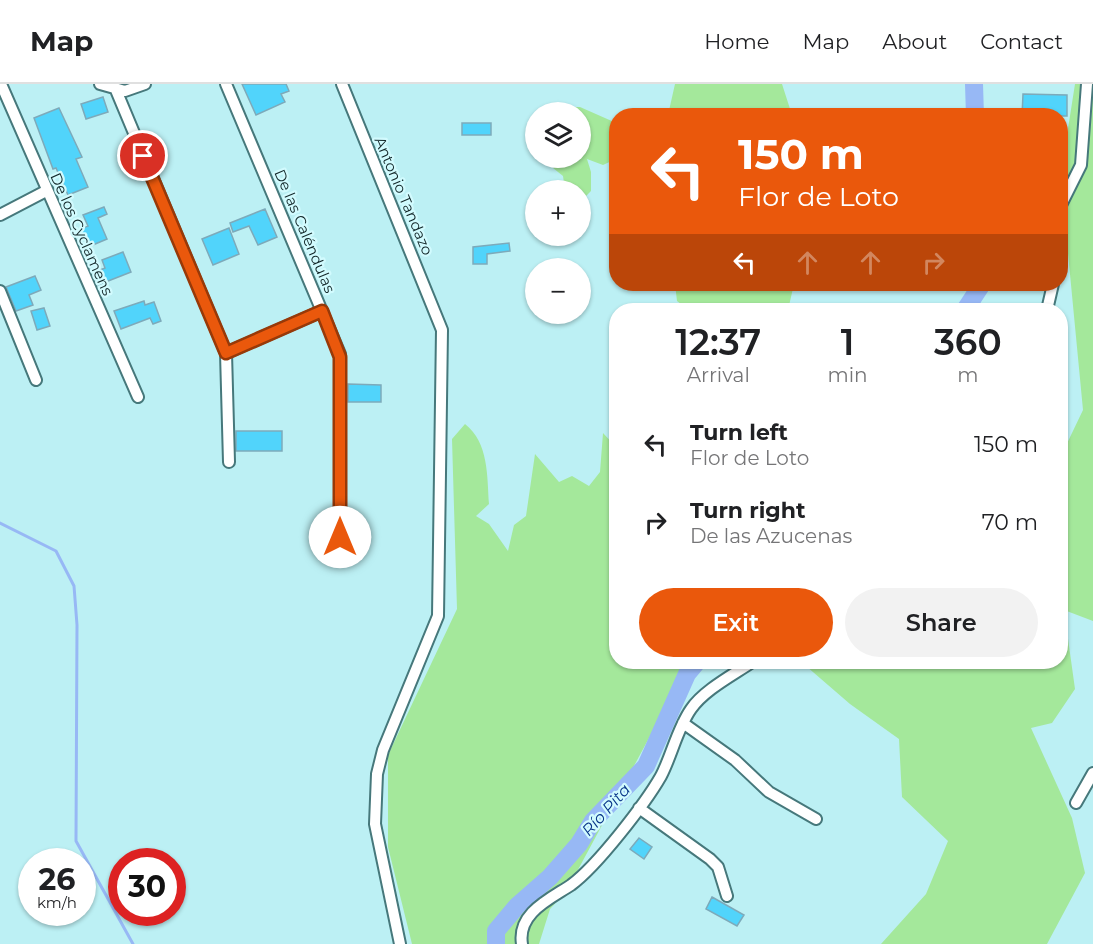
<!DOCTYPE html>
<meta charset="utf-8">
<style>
:root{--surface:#fff;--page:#f2f2f2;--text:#202124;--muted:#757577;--line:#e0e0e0;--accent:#ea580c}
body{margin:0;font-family:Montserrat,sans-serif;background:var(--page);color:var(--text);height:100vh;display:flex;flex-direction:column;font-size:22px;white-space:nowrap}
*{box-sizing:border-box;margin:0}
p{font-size:20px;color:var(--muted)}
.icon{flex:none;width:33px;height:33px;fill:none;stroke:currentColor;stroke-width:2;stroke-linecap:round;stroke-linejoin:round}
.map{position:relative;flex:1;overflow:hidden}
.panel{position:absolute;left:609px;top:219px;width:459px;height:366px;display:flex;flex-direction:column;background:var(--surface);border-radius:24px;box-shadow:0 2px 4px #0004}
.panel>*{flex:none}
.guide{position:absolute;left:609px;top:24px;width:459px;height:183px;border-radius:24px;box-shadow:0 2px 4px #0004;background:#ea580c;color:#fff;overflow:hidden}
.fabs{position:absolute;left:525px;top:18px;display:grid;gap:12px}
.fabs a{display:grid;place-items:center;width:66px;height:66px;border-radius:50%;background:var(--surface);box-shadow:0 2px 4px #0004;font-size:30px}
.speed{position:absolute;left:18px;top:764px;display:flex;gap:12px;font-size:30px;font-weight:700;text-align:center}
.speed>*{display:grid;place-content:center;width:78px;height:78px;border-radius:50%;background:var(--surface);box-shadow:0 2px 4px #0004;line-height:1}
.speed small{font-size:15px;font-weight:400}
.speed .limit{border:9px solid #d22;background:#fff;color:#111}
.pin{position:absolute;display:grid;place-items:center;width:51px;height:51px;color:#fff;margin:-26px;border:3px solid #fff;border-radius:50%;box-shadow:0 2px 6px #0007}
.me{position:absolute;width:66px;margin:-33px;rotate:0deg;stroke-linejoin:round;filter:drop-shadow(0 0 4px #0008)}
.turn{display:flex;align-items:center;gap:21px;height:126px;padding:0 30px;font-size:27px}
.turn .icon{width:78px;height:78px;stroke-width:2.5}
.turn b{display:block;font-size:42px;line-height:51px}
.lanes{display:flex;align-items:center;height:57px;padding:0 30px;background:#0003;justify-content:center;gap:30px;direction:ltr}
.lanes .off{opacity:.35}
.eta{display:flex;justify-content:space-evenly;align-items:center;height:102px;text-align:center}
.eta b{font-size:36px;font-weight:600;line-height:42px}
.action{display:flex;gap:12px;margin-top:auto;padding:12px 30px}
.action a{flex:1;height:69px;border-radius:36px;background:var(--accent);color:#fff;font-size:24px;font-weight:600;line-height:69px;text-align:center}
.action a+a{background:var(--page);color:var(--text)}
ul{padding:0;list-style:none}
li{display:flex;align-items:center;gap:18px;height:78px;padding:0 30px}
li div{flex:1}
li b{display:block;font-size:22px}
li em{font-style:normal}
header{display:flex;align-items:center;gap:36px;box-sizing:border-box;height:84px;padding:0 30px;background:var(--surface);border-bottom:2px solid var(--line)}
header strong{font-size:28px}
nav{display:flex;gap:33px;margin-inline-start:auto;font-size:21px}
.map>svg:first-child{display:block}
.green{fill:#a4e89b}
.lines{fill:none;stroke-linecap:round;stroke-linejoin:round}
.stream{stroke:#97b8f5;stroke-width:3}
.river{stroke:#97b8f5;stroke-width:18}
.building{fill:#51d4fb;stroke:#7daaba;stroke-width:1.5}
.minor-casing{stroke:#46787b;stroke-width:14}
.minor{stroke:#fff;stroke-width:10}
.route-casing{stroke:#983908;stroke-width:15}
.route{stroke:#ea580c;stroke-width:10}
.labels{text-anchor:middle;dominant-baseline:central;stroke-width:4.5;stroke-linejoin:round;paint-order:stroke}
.street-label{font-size:15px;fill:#102426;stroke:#d2fbfe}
.water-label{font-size:16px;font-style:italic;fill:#073388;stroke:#d2fbfe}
</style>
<header>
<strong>Map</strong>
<nav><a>Home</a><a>Map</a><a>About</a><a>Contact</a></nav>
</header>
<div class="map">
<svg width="1093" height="860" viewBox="0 0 1093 860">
<rect width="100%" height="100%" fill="#bcf0f4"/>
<path class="green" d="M675,0H782L792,31H668Z
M1075,0H1093V537L1064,526L1075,605L1052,639L1031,644L1072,734L1085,789L1047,860H881L926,810L948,757L902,713L899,655L850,620L806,582L819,578H1060L1061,372L1083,326L1065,138L1064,70Z
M552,23H580L614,38L616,43V75L603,81L587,75L591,88V107L581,117L580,106H565L563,92L553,84L565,74H580V28H548Z
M675,200H794L788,226H689L677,217Z
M465,340C489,359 487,392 489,420L476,432L489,440L508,467L514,441L526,432L535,370L559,398L572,392L589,402L600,388L603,349L616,363V578H690L566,808L550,825L539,860H412L388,763V671L457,525L452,355Z"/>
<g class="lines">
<path class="stream" d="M0,439L56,467L74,502L77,541L76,757L133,860"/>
<path class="river" d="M974,0L975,32
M965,226L982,200
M496,860V847L517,822L550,793L579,760L593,737L646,682L687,590L697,578"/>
</g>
<path class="building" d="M242,0H286L289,7L281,10L285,18L256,31Z
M1023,10L1067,11V32H1022Z
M103,13L108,28L86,35L81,20Z
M59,24L82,73L76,75L88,103L68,111L56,84L53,85L34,34Z
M462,39H491V51H462Z
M104,123L107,130L98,134L107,155L88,163L80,145L88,142L83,131Z
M265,125L277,153L258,161L249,142L233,148L230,139Z
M229,144L239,170L213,181L202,155Z
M509,159L510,167L487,170V180H473V163Z
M123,168L131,188L98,201L93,189L105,184L102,176Z
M35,192L41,206L29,211L33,221L16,227L6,203Z
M144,217L145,221L154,218L161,237L153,240L150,234L121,245L114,227Z
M44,224L50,242L37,246L31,227Z
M348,300L381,301V318H348Z
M236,347H282V367H236Z
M639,754L652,763L644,775L630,765Z
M712,813L744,831L737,842L706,825Z"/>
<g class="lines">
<defs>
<path id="minor" d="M1,0L138,313
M100,0L125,7L145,0
M226,0L340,270V453
M342,0L442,246L438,532L383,666L377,690L375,740L400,860
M116,6L226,269L229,378
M1060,123L1081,81L1087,0
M0,131L46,107
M0,207L36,296
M1047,226L1053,200
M226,269L322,227
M683,639L735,676L769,708L816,735
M1076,719L1093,689
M639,724L710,775L718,783L727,812
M522,860C517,829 550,815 571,801C597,782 645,720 661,692C672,671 677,645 691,625C704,606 733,591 752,578"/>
</defs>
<use href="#minor" class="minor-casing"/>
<use href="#minor" class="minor"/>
</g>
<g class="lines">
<defs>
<path id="route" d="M143,72L226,269L322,227L340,273V453"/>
</defs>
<use href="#route" class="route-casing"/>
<use href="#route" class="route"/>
</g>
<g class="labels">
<g class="street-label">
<text transform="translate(404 112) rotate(67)">Antonio Tandazo</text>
<text transform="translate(305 147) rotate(67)">De las Caléndulas</text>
<text transform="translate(82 150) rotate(66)">De los Cyclamens</text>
</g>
<g class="water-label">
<text transform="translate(606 726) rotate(-48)">Río Pita</text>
</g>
</g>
</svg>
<div class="fabs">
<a><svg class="icon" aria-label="layers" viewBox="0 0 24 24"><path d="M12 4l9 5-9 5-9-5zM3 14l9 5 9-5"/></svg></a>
<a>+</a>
<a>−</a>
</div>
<div class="speed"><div>26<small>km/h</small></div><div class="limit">30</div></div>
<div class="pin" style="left:143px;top:72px;background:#d93025"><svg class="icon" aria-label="arrive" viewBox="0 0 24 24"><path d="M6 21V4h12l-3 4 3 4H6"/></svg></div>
<svg class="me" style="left:340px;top:453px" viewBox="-20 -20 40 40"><circle r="19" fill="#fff"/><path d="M0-13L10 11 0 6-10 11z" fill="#ea580c"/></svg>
<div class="guide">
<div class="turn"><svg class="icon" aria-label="left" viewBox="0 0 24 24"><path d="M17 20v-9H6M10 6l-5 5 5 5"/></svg><div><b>150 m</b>Flor de Loto</div></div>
<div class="lanes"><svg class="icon" aria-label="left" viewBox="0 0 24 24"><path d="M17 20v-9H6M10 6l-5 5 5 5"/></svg><svg class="icon off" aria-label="ahead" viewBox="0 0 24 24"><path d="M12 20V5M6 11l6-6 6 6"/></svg><svg class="icon off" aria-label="ahead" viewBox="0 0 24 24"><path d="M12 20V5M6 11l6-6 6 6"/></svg><svg class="icon off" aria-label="right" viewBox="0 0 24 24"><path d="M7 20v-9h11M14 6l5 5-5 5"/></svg></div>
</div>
<section class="panel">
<div class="eta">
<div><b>12:37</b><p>Arrival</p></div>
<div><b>1</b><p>min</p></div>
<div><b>360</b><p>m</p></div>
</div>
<ul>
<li><svg class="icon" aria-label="left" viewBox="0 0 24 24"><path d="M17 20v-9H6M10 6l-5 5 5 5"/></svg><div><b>Turn left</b><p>Flor de Loto</p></div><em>150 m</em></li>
<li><svg class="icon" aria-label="right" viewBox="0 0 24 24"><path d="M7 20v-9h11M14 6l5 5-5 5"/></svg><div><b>Turn right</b><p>De las Azucenas</p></div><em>70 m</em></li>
</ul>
<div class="action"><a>Exit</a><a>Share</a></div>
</section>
</div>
